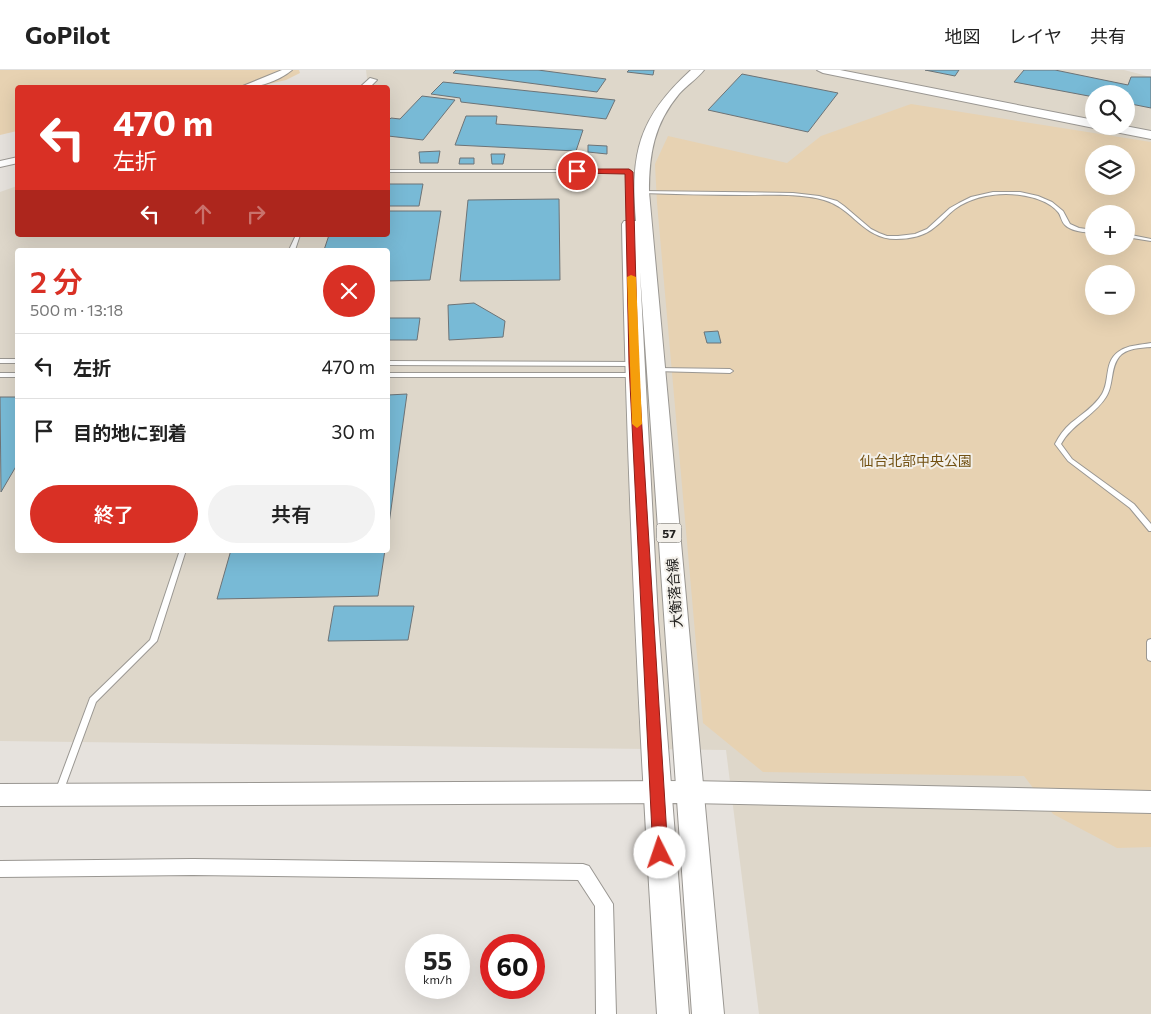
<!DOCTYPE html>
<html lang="ja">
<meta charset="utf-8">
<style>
:root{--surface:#fff;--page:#f2f2f2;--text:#222;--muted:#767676;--line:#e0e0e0;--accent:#d93025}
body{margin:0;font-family:Commissioner,"Noto Sans JP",sans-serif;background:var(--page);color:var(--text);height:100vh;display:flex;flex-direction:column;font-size:19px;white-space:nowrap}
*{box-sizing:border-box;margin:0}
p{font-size:16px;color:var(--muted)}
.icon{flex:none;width:28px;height:28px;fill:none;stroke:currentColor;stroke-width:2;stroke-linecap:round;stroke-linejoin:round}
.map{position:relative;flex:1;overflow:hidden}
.sheet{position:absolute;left:15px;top:178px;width:375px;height:305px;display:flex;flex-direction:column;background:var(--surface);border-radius:5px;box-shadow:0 5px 20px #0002}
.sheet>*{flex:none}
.banner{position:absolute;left:15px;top:15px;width:375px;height:152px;border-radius:5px;box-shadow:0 5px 20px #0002;background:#d93025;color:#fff;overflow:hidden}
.controls{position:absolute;left:1085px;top:15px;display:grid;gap:10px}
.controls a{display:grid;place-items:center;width:50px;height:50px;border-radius:50%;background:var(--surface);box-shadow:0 5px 20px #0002;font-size:25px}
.speed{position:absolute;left:405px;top:864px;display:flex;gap:10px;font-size:25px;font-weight:700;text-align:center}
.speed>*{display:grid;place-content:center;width:65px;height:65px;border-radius:50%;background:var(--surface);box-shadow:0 5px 20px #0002;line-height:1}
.speed small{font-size:12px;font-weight:400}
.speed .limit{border:8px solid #d22;background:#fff;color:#111}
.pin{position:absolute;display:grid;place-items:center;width:42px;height:42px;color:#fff;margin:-21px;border:2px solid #fff;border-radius:50%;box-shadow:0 1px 5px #0007}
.me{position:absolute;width:55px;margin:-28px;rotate:356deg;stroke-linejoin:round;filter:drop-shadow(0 0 4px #0008)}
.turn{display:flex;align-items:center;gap:18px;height:105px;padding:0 15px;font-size:22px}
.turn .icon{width:65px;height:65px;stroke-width:2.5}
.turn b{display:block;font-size:35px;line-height:42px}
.lanes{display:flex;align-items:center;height:48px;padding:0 15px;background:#0003;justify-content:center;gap:25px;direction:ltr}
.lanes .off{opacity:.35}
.round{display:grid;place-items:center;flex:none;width:52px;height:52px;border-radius:26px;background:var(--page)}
.summary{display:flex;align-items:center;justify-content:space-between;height:85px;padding:0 15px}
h1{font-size:30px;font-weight:600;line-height:38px;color:var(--accent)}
.action{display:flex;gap:10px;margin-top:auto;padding:10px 15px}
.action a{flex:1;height:58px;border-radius:30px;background:var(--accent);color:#fff;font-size:20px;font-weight:600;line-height:58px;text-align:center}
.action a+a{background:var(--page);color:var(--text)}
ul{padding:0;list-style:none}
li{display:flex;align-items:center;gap:15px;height:65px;padding:0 15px;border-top:1px solid var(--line)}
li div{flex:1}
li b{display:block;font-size:19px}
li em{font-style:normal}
header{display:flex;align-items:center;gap:30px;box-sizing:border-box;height:70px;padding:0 25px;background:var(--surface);border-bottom:1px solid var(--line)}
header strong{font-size:24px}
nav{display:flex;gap:28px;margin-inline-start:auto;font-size:18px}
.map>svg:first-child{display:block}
.built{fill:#ded7ca;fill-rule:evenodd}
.green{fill:#e7d2b2;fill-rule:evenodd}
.building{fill:#78bad6;stroke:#6d7376}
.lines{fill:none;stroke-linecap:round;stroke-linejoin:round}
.lane-casing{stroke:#9a9792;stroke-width:2}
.street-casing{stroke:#9a9792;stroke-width:2}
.secondary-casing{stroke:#9a9792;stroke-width:2}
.primary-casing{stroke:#9a9792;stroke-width:2}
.lane{fill:#fff;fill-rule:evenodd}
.street{fill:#fff;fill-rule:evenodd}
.secondary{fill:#fff;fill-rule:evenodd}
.primary{fill:#fff;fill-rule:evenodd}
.route{fill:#d93025;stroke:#8d1f18}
.slow{fill:#f59e0b}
.labels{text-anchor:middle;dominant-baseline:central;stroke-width:4;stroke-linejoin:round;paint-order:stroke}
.shield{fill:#f3f0ea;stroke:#61605d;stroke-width:1}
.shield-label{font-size:12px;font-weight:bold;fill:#232220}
.park-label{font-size:14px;fill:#725113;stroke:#f3f0ea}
.street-label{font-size:14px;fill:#232220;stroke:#f3f0ea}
</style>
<header>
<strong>GoPilot</strong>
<nav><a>地図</a><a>レイヤ</a><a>共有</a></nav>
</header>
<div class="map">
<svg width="1151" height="944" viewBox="0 0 1151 944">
<rect width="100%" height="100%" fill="#e6e2dd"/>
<path class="built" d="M366,0H1124L1151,7V944H759L726,680L0,671V122L17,116L18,165H388V18L368,17ZM1094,24H1126V56H1094ZM1094,84H1126V116H1094ZM1094,144H1126V176H1094ZM18,180H388V480H18ZM1094,204H1126V236H1094Z"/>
<path class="green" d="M0,0H299L300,3L286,10L256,17L18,18L17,61L0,65Z
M911,34L1151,72V777L1117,778L1053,744L1024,706L763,702L703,653L657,133L655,94L668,66L787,93L821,66ZM1094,84H1126V116H1094ZM1094,144H1126V176H1094ZM1094,204H1126V236H1094Z"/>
<path class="building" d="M456,0H538L606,9L597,22L453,3Z
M629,0H654L653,5L627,2Z
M925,0H959L955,6Z
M1024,0H1055L1128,15L1131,7H1151V38L1126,33V24H1094V27L1014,12Z
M742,4L838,23L808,62L708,40Z
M443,12L615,30L606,49L461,32L460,28L431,24Z
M422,26L455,30L423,70L388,66V51L391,48L400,49Z
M466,46H497L496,54L583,60L576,81L455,75Z
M588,75L607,76V84L588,82Z
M440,81L438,93H420L419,82Z
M491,84H505L503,94H492Z
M460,88H474V94H459Z
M388,114H423L419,136H388Z
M559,129L560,210L460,211L468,130Z
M388,141H441L430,210L388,211V180H324L329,165H388Z
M474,233L505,251L503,267L449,270L448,235Z
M388,248H420L417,270H388Z
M718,261L721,273H707L704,262Z
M407,324L388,461V325Z
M0,327H18V393L1,422Z
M231,480H385L378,526L217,529Z
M334,536H414L408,570L328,571Z"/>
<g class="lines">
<defs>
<path id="lane" d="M388,100H629L631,101L629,102H388Z
M640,121L793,123L819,126L837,131L844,136L871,159L879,163L887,166H898L915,164L927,159L950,138L959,133L971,127L993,122H1020L1038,126L1052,132L1063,141L1070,154L1079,158L1094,160V163C1085,162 1072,162 1065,155C1061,151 1061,145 1058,142C1049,131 1033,127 1020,125C998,122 973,126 955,139C948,144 942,152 935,157C925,166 909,169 896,169C863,169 853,138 824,130C800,123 770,125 745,125C711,125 676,124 642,123L640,122Z
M1126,164L1151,169V171L1126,167Z
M296,165H300L295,180H289Z
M1151,273V277C1140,278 1126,278 1119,287C1110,298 1114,315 1106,327C1094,346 1072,354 1061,374L1072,389L1134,434L1151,454V461H1149L1130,438L1068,391L1055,374C1059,366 1064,359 1071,353C1082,344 1095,336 1102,324C1110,311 1104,292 1118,282C1127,275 1140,275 1151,273Z
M0,289H18V293H0Z
M388,291L635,292L638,294L635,296L388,295Z
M657,298L730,299L733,301L730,303L655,301V299Z
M0,303H18V307H0Z
M388,303H635L638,305L635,307H388Z
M180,480H186L157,571L96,632L63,722L62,725L59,726L56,725L55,722L90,628L150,570Z
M1151,569V591L1148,590L1147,588V572L1148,570Z"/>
<path id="street" d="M282,0H292C278,12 256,18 238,18Z
M370,8L377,10L369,18H359Z
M18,87V93L0,97V91Z
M193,789L583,794L589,796L613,834L616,944H596L595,836L578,810L193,805L0,807V791Z"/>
<path id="secondary" d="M817,0H840L1094,50V56H1099L1094,58L823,3Z
M1099,56H1125L1151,61V69L1105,60Z
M689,711L1151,721V743L689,733L0,736V714Z"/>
<path id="primary" d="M691,0H704C697,9 687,15 679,24C654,54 649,84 649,122L724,944H692L640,202L658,549L689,944H657C640,681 627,418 622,154L624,151H636C630,83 639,47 691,0Z"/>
</defs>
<use href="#lane" class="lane-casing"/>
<use href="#street" class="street-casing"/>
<use href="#secondary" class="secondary-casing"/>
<use href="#primary" class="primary-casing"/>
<use href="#lane" class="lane"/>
<use href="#street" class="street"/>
<use href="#secondary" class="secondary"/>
<use href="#primary" class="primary"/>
</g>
<path class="route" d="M629,99L633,102L638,293L668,783L666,788L660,790L655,788L653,783L629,293L625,104L577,103L573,101L577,99Z"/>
<path class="slow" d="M631,205L636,207L642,354L637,358L632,354L627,207Z"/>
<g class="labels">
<rect class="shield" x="656.5" y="453.5" width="25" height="19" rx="4"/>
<g class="shield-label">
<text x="669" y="463">57</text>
</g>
<g class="park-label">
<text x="916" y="390">仙台北部中央公園</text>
</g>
<g class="street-label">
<text transform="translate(674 523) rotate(-94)">大衡落合線</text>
</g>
</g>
</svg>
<div class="controls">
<a><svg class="icon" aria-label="search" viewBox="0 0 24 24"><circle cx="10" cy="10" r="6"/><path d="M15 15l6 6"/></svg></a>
<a><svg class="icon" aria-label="layers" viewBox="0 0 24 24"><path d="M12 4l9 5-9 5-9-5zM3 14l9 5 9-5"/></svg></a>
<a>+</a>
<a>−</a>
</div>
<div class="speed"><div>55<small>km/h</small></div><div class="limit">60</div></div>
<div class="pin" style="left:577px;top:101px;background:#d93025"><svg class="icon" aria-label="arrive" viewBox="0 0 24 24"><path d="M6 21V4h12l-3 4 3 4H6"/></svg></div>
<svg class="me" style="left:660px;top:783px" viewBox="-20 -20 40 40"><circle r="19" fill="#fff"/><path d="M0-13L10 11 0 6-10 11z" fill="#d93025"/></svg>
<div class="banner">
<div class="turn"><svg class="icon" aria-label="left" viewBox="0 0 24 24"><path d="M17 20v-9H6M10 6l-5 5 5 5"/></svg><div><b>470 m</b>左折</div></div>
<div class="lanes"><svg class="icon" aria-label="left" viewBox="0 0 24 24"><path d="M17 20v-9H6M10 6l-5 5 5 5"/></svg><svg class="icon off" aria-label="ahead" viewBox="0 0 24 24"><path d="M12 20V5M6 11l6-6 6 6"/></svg><svg class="icon off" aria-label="right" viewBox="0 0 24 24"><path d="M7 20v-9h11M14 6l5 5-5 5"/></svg></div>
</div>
<section class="sheet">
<div class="summary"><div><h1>2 分</h1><p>500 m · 13:18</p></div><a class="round" style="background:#d93025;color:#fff"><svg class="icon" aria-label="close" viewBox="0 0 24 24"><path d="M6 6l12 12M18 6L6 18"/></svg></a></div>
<ul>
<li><svg class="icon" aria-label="left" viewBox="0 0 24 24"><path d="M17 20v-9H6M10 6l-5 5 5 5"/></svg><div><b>左折</b></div><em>470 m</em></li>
<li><svg class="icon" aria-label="arrive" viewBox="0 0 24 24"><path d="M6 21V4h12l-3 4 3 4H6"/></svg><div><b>目的地に到着</b></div><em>30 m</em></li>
</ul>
<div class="action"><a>終了</a><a>共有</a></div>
</section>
</div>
